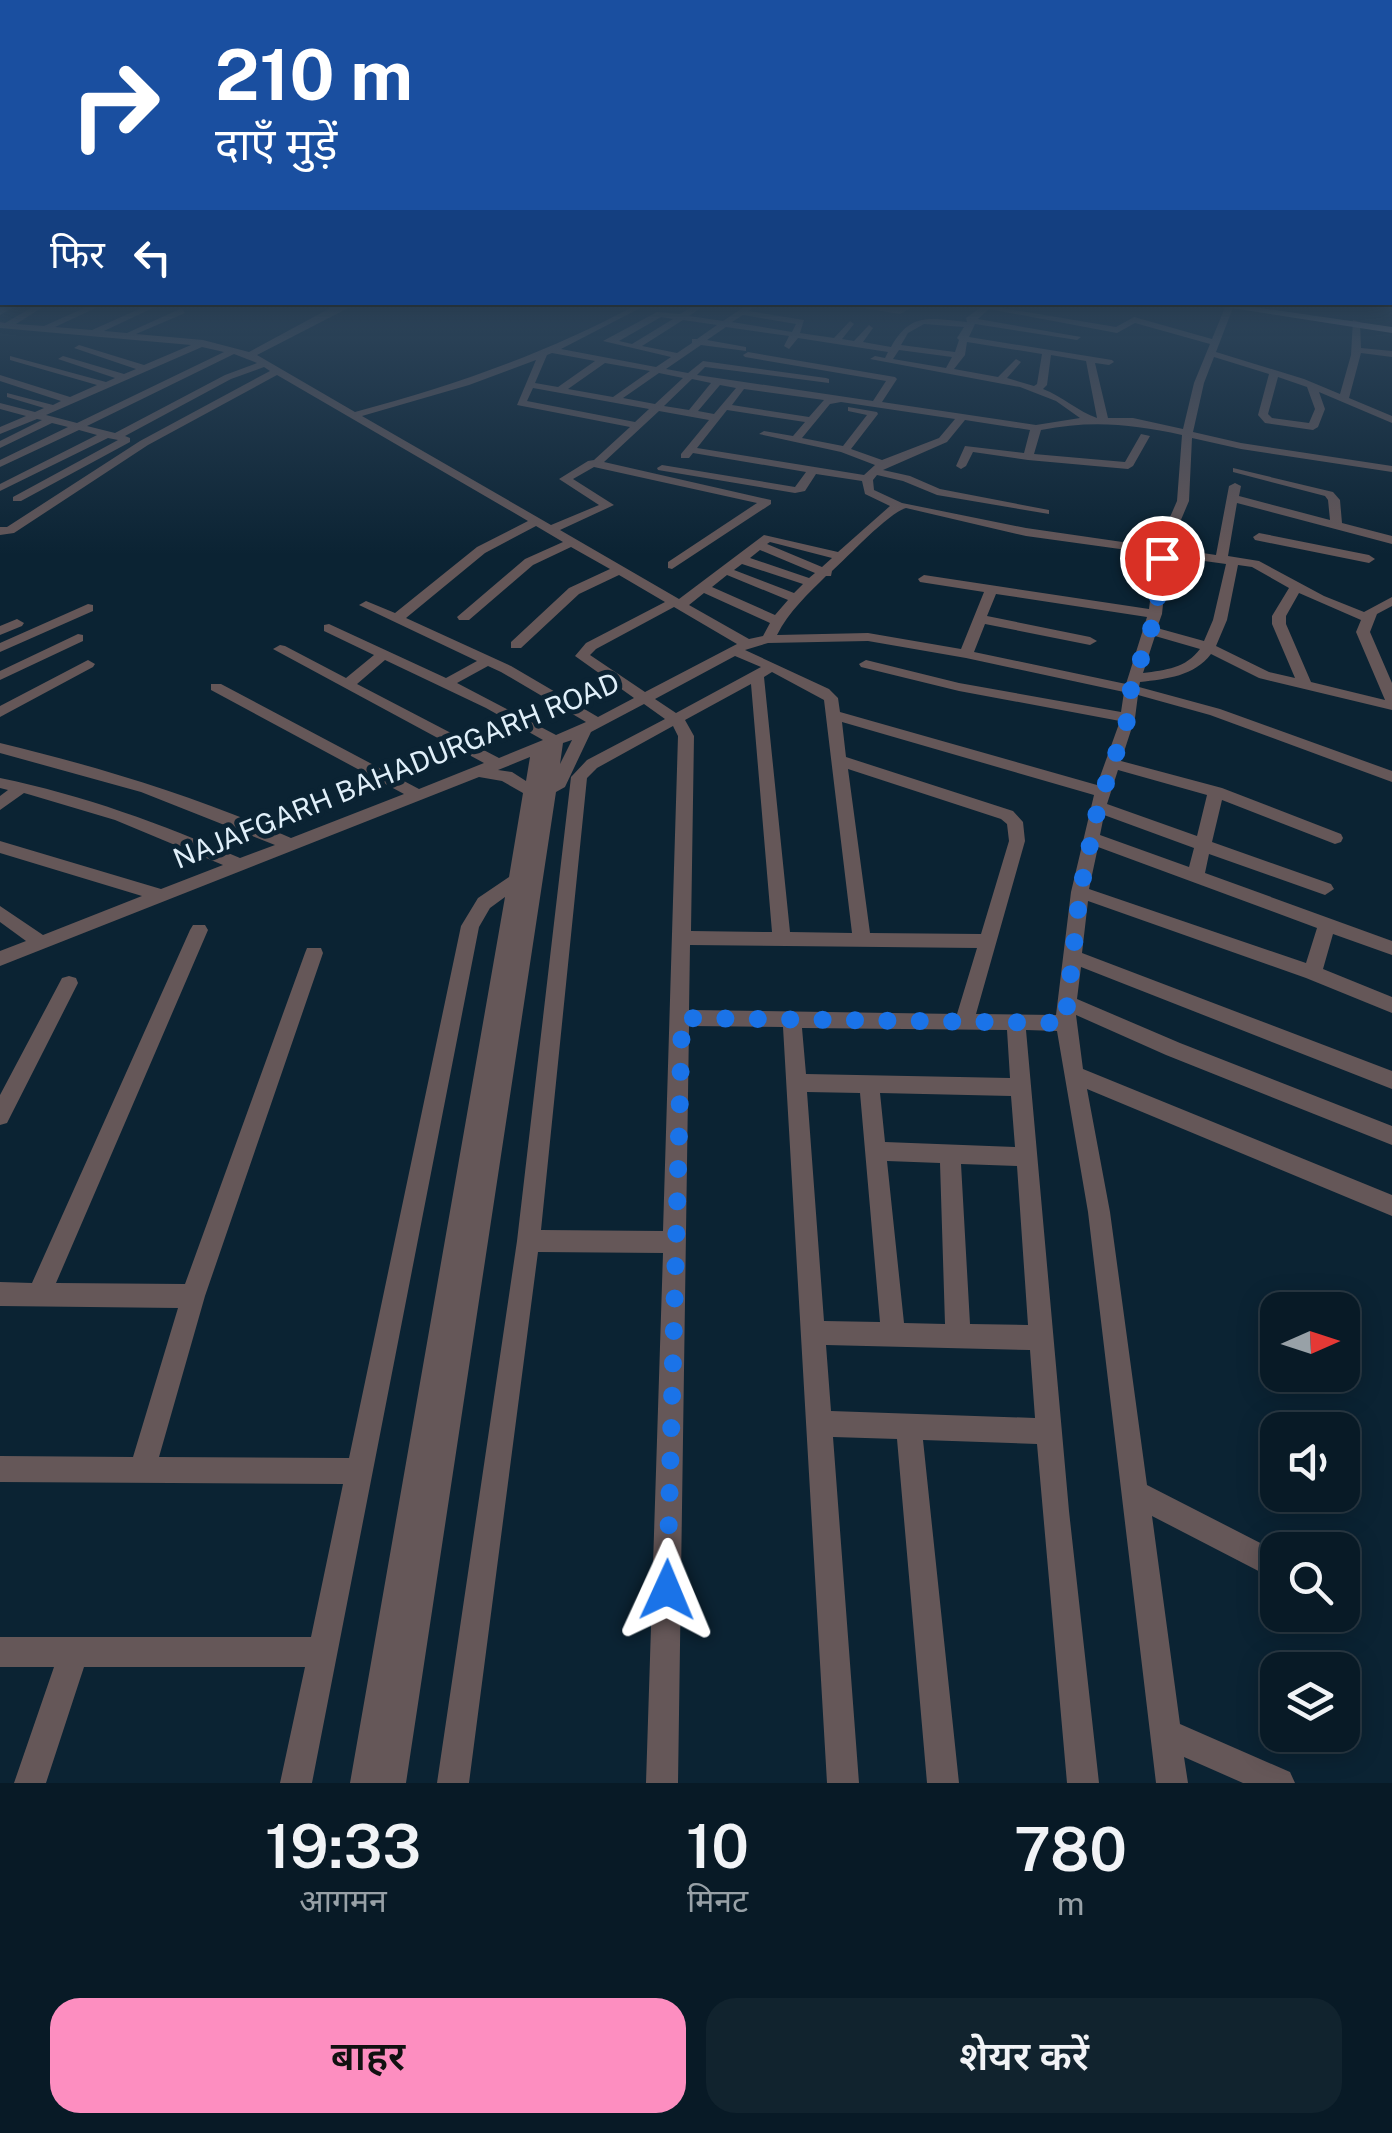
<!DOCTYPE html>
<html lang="hi">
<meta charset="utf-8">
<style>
:root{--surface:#081a26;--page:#11232e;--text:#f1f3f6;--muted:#98a1a7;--line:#293843;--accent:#fd8ec0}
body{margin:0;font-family:"Public Sans","Noto Sans Devanagari",sans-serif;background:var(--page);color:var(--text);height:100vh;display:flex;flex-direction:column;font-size:38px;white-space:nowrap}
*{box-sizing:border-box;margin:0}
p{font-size:32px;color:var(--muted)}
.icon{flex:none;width:55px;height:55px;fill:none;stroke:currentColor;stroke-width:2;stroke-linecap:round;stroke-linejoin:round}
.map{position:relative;height:1783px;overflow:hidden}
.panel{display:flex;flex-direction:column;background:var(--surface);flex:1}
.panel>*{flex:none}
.hud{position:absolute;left:0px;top:0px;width:1392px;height:305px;box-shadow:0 5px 25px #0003,0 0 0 2px var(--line);background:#1a4fa0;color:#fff;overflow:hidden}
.needle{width:65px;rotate:87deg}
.buttons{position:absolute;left:1260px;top:1292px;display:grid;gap:20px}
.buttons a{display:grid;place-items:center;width:100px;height:100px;border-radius:20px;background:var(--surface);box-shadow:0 5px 25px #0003,0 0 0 2px var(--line);font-size:50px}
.pin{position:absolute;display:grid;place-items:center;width:85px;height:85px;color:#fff;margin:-42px;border:5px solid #fff;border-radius:50%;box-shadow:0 2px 10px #0007}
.me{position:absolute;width:110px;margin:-55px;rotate:1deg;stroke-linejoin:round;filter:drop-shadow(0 0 8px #0008)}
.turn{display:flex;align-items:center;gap:35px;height:210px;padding:0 50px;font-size:45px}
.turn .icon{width:130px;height:130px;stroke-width:2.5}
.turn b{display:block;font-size:70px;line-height:85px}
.then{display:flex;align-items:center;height:95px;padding:0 50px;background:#0003;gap:20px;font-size:38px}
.eta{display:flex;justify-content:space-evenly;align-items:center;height:170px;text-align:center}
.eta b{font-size:60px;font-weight:600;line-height:70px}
.primary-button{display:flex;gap:20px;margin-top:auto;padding:20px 50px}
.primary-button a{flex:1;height:115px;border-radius:30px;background:var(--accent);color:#111;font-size:40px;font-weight:600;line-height:115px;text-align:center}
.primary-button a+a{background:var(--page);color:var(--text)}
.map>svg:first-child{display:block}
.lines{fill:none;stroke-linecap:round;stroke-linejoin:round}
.minor{fill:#655758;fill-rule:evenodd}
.major{fill:#aa8d8f;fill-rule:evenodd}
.route{stroke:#1a73e8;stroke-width:18;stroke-dasharray:0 32.4}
.labels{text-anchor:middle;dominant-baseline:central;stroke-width:10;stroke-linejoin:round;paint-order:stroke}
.street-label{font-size:28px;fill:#e0eff9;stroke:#0b2333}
</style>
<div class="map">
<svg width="1392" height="1783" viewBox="0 0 1392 1783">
<rect width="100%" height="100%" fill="#0b2333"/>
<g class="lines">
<path class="minor" d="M7,305H17L0,315V309Z
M36,305H46L16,324L44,326L91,305H102L55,327L92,330L148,305H159L104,331L127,333L182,308L185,313L136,334L203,340L249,352L334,306L354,305L257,355L355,412C453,386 547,353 636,305H646L561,349L656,367L671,357L603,341L657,312L680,314L695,305H705L689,316L723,321L747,305H756L749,311L804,320L800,333L834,338L850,321L854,324L842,339L854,341L869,325L873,328L863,342L891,347C911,311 931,319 967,322L966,318L984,305L1116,327L1134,317L1212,339L1226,305H1234L1216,352L1304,379L1340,394L1351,355L1353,320L1360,322L1361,348L1392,351V357L1361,353L1349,398L1392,416V423L1319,392L1325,409L1318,427L1313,430L1265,423L1258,415L1269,374L1214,357L1204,383L1193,432L1241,443L1392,466V472L1241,449L1192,438L1189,501L1169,548L1216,555L1229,486L1235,483L1241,486L1239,496L1330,520L1328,500L1325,496L1233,472V468L1333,492L1340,500L1342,523L1392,536V544L1237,503L1228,556L1259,561L1324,596L1364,612L1392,597V606L1377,614L1370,632L1392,683V710L1259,678L1211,654C1194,676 1167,679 1140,682L1139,687L1220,709L1392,771V782L1210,715L1138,695L1135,718L1121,761L1222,788L1341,834L1343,838L1341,842L1335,844L1222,800L1212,842L1331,884L1334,889L1325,895L1209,854L1205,873L1392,941V955L1333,934L1323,969L1392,997V1013L1306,978L1088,901L1082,953L1392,1071V1089L1081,967L1077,999L1180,1043L1392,1126V1145L1166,1055L1076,1015L1083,1069L1392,1195V1216L1087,1089L1110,1212L1147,1485L1278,1552V1581L1152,1516L1180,1724L1290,1772L1295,1783H1243L1184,1757L1188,1783H1156L1088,1212L1057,1031L1026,1030L1069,1511L1099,1783H1067L1037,1444L923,1440L959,1783H927L897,1439L833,1437L859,1783H827L783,1027L689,1026L678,1783H646L663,1253L538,1252L469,1783H437L517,1241L571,777L587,760L665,719L644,704L591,732L565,787L556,792L406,1783H350L505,897L490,908L479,927L312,1783H280L305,1667H84L46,1783H14L54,1667H0V1637H311L343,1484L0,1482V1456L133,1457L178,1308L0,1306V1282L32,1283L190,930L193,925H205L208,930L56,1283L185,1284L305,953L307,948H321L323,953L205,1296L159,1457L349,1458L461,926L478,898L509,877L523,793L502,781L479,777L0,966V951L26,941L0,922V906L43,935L142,896L0,853V841L161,889L223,865L115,820L31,795L24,793L0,810V796L8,790L0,788V778C83,795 162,824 240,858L275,845L141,792L0,753V743C100,767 197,797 291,838L404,794L211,690V684H221L419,789L484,763L273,649L280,645L285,646L346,678L374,655L324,631V625L329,624L446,678L477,661L359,605L366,601L395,613L477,547L528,521L277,375L148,445L14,533L0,535V527H7L140,441L270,371L264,367L231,379L125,436L130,438V442L21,501H13V497L118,440L108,438L0,491V484L97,435L79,430L0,467V460L68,427L52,423L0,448V441L42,420L37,419L0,434V427L26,416L0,409V403L35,412L44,408L7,397V393L53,405L61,401L0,381V375L70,397L97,385L10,360V356L106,382L115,378L58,359L63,356L124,374L136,369L74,348L79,345L144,365L191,345L0,328V322L5,323ZM989,309L1117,333L1135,323L1210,344L1194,383L1183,429L1133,418H1108L1095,363L1109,365L1114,362L1112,360L969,337L975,324L1077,340L1081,337L978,319ZM743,315L796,324L792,332L732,322ZM661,317L673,319L632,344L619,341ZM683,320L717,325L697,339H692V343L677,353L642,346ZM924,324L964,327L957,338L959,340L955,352L901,345L908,333ZM726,327L789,336L784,346L789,349L798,338L888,352L885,358L875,356L870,359L1020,387L1056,401L1080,418L1036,425L882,402L897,379L895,377L748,352L743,355L745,357L886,381L873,401L697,375L705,367L829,383V379L826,378L703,361L688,373L666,369L701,345L746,351V347L707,340ZM967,342L1042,354L1037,384L1034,386L1007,378L1021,362L1016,359L998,377L954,369L965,355ZM202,347L224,352L77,423L46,415ZM899,350L952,357L946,368L893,359ZM552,353L595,361L558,387L535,383L547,355ZM234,354L257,363L225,375L115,433L87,426ZM1051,355L1086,361L1097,418C1079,412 1062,396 1043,389L1047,385ZM536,360L517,405L630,427L594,460L588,461L559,479L599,505L551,525L362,416L469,385ZM605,363L650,371L613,397L568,389ZM659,373L683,378L655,404L623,398ZM1278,377L1307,387L1315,409L1309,423L1272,418L1268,414ZM692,379L711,383L689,410L664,406ZM720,385L736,388L714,414L698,411ZM533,388L649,409L635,422L527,401ZM744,389L824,400L809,417L732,405ZM841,402L955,419L939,438L882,460L851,449L878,414L877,412L848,407V411L867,415L843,446L802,438L830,404ZM727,410L805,422L793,436L764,431L759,434L841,452L875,465L864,475L697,448ZM659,411L709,420L681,454V458H689L693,453L806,472L795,487L662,465L657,468L658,470L795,493L805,491L816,474L862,481L865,494L890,506L838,552L764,535L679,599L560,530L614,505L573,479L594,467L757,503L668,562V568L672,569L771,504V500L604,462ZM965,420L1030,430L1024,453L965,446L956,466L961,469L966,466L973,452L1028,460L1128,469L1133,466L1150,436L1141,434L1125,462L1034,454L1041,430C1091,420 1132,424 1182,435L1177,501L1157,547L1026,528L902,503L874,490L873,480L877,475L903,481L937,495L1049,514V510L940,489L910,476L883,470L947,442ZM906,508L1026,536L1156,554L1149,609L924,575L918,579L920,582L984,592L961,649L868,633L777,635C789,611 809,593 826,576H831L832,571C848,557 887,514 906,508ZM536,526L563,542L525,559L457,617L459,620H469L533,565L571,547L610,569L569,588L511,642V648H521L579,594L619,575L665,602L586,643L575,656L634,698L598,717L511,666L406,618L485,553ZM770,542L832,558L822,567L767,544ZM760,550L815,573L809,578L750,558ZM1168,556L1226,564L1213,620L1204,641L1157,628L1162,614ZM742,564L803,584L794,593L734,570ZM1238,565L1252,567L1289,588L1272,616V624L1295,678L1269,672L1216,646L1227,620ZM727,575L788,600L775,615L712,587ZM704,593L770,623L763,636L749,639L689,605ZM1299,593L1361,620L1356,632L1385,700L1311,682L1286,624V616ZM996,594L1147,617L1126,684L974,652L985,624L1090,645L1097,641L1090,637L987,616ZM674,607L737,644L645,692L590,655L596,649ZM1155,636L1200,649C1186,668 1166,670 1143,673ZM868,641L966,658L1124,692L1121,712L959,683L866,660L859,664L861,667L959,691L1120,721L1097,785L840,712L838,698L829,689L745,650L768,643ZM735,656L761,667L676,713L655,699ZM385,660L486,708L543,740L499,758L357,684ZM488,666L501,672L586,722L556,735L457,683ZM772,672L824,700L852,933L790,932L764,677ZM751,684L772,932L691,931L694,736L685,720ZM842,722L1094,795L1071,892L1056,1015L976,1014L1025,841L1023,822L1013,811L846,757ZM673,726L678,736L663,1231L541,1230L587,778L597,768ZM572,740L560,764L563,743ZM530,757L526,781L512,772L498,770ZM848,769L1001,819L1007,824L1009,841L981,934L870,933ZM1118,770L1207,795L1197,836L1107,804ZM1104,815L1194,848L1189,867L1100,835ZM1098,847L1317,928L1306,963L1089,889ZM690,945L977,948L957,1014L689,1010ZM802,1028L1007,1030L1010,1078L806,1074ZM807,1092L860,1093L880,1322L824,1321ZM880,1093L1011,1096L1015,1147L885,1142ZM887,1161L940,1163L945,1324L904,1323ZM961,1164L1017,1166L1028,1325L970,1324ZM826,1345L1030,1350L1035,1418L831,1411Z
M845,305L899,308L916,305L900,314Z
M1259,533L1369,555L1375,559L1369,563L1255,540L1253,537Z
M88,604L93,605V611L0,652V643Z
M17,619L24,623L22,626L0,635V626Z
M78,634L83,635V641L0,680V671Z
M88,660L95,664L93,667L0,717V706Z
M69,976L76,978L78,983L7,1123L0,1125V1095L62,978Z"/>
<path class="major" d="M1213,305H1240L1392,327V333Z"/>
</g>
<linearGradient id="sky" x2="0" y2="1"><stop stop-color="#06131c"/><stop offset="0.55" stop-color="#2e455b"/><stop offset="1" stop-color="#2e455b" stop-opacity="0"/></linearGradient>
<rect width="1392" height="555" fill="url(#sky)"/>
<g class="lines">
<path class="route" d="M667,1590L682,1018L1065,1023L1080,892L1098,807L1128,718L1131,689L1156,614L1162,558"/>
</g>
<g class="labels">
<g class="street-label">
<text transform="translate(396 770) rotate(-22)">NAJAFGARH BAHADURGARH ROAD</text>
</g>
</g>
</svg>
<div class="buttons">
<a><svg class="needle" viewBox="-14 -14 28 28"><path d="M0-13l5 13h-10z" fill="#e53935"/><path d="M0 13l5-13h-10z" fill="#98a1a7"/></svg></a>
<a><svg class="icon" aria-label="sound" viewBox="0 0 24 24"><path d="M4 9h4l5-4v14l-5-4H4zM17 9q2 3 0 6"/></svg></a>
<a><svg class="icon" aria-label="search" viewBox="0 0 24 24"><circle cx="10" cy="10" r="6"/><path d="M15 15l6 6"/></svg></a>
<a><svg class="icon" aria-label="layers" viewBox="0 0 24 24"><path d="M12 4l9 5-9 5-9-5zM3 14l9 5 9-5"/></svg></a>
</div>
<div class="pin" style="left:1162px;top:558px;background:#d93025"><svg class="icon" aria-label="arrive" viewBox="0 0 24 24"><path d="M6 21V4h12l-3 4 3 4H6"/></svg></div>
<svg class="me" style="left:667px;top:1590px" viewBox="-20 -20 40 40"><path d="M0-17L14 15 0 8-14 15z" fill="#1a73e8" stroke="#fff" stroke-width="4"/></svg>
<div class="hud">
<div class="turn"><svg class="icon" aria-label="right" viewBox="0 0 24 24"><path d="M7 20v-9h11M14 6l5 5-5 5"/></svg><div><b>210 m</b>दाएँ मुड़ें</div></div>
<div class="then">फिर<svg class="icon" aria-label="left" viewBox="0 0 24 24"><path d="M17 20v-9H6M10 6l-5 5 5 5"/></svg></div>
</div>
</div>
<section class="panel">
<div class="eta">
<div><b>19:33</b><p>आगमन</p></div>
<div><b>10</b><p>मिनट</p></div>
<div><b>780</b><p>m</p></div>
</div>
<div class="primary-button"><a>बाहर</a><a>शेयर करें</a></div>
</section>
